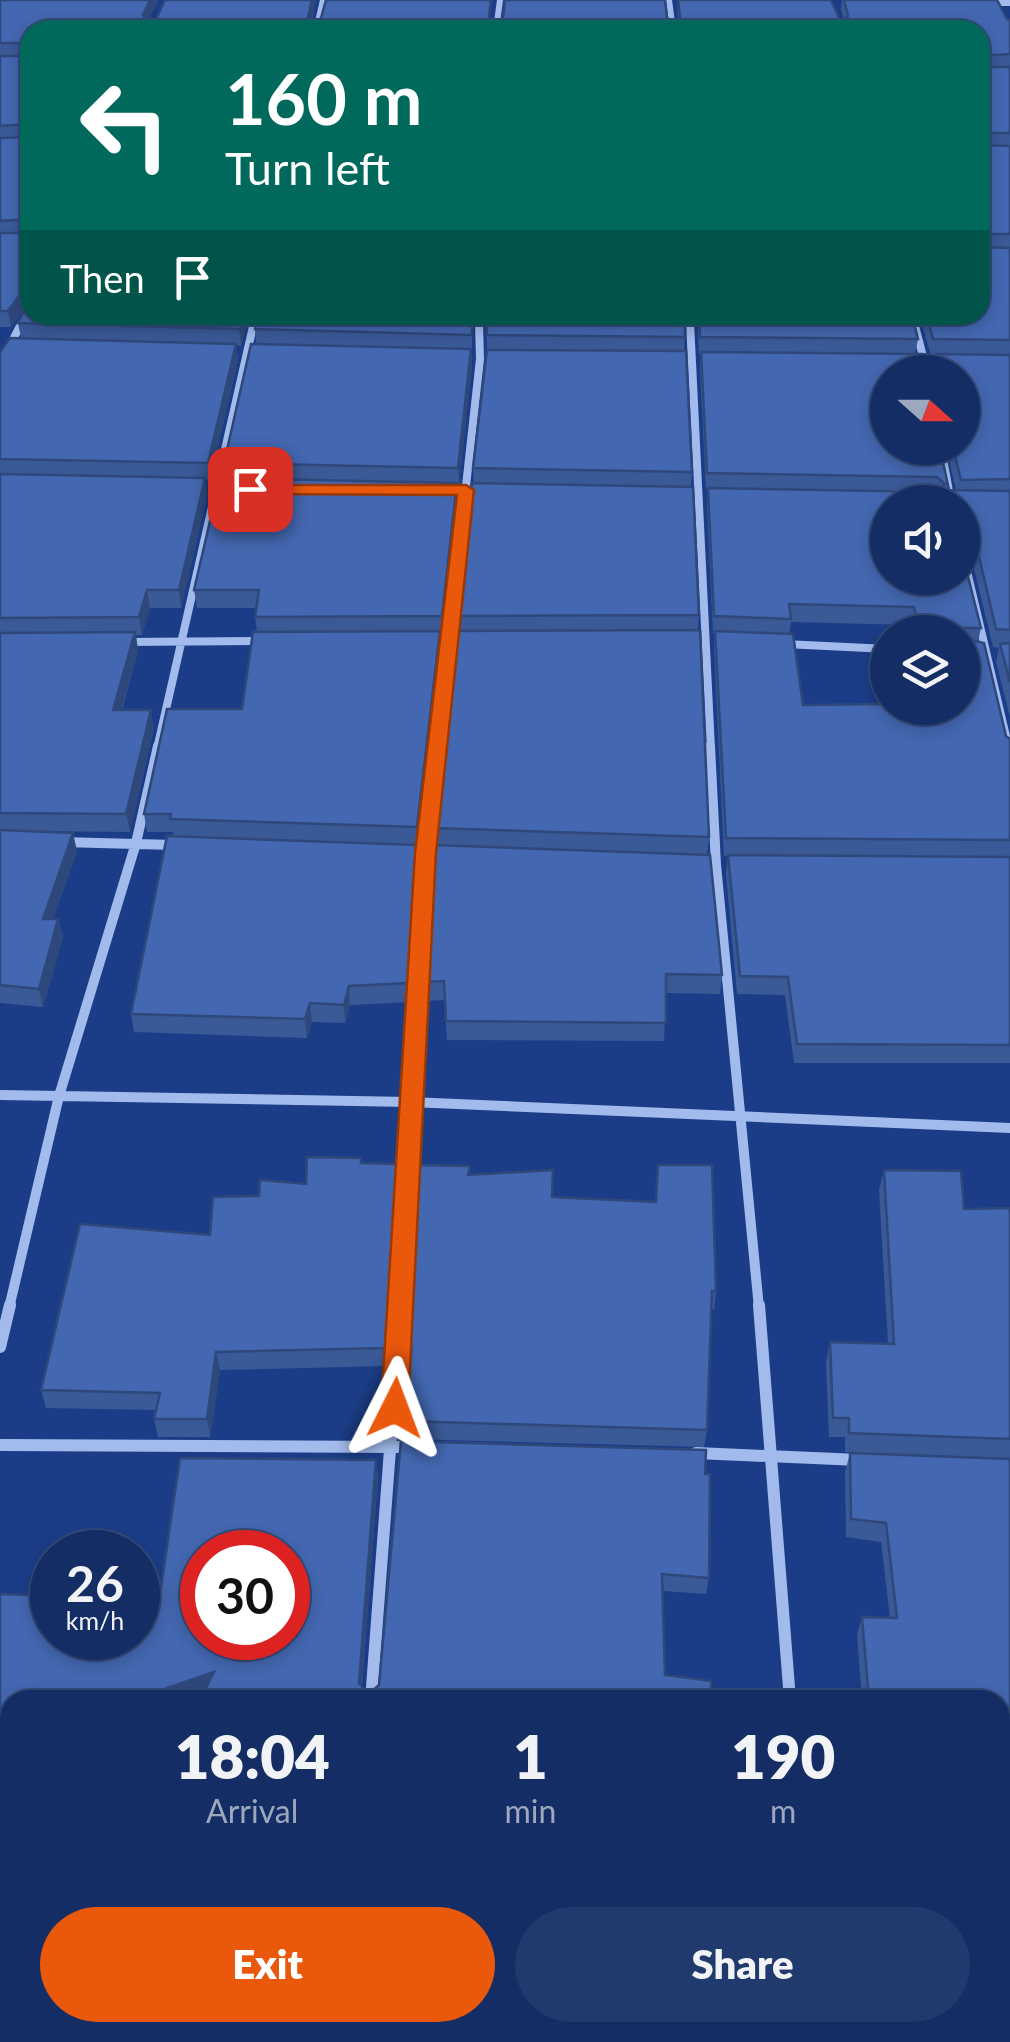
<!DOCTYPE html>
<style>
:root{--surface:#142e65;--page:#213a6e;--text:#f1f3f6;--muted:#9da8bf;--line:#334a79;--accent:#ea580c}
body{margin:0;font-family:Lato,sans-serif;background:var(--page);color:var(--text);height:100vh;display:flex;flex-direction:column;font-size:38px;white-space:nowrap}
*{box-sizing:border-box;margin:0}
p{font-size:32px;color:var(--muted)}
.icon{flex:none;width:55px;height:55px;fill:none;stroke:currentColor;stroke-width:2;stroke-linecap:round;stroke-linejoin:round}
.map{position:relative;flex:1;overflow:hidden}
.drawer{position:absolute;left:0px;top:1690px;width:1010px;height:352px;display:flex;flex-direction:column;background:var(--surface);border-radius:30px 30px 0 0;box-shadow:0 5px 15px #0003,0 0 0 2px var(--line)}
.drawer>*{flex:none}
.guide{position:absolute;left:20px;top:20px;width:970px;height:305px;border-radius:30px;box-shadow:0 5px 15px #0003,0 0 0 2px var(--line);background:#00695c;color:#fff;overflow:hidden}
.needle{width:65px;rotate:111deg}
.tools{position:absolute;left:870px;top:355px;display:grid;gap:20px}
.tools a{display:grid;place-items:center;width:110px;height:110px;border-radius:50%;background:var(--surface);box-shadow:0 5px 15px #0003,0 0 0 2px var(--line);font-size:50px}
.speed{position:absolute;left:30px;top:1530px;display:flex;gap:20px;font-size:50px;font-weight:700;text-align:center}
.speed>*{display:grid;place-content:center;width:130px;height:130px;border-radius:50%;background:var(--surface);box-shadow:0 5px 15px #0003,0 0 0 2px var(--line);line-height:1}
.speed small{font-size:25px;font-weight:400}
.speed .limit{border:15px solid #d22;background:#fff;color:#111}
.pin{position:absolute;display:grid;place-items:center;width:85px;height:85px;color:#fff;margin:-42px;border-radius:20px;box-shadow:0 5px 15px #0006}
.me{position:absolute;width:110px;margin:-55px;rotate:3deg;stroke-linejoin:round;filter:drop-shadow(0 0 8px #0008)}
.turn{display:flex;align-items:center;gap:35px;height:210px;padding:0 40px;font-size:45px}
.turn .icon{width:130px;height:130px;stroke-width:2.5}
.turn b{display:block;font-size:70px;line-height:85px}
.then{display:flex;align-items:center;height:95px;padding:0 40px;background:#0003;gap:20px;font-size:38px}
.eta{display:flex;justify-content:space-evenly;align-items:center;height:170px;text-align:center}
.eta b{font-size:60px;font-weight:800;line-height:70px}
.cta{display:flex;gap:20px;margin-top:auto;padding:20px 40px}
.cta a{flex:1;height:115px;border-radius:60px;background:var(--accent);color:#fff;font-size:40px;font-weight:800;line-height:115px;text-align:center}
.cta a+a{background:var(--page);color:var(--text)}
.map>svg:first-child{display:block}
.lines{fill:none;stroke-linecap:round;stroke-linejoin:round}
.street-far3{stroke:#a2bbec;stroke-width:6}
.street-far2{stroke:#a2bbec;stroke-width:8}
.street-far1{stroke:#a2bbec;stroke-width:10}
.street{stroke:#a2bbec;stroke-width:12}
.wall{fill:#3a5997;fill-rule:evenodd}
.shaded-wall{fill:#2f487b}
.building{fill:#4367b0;stroke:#2f487b;stroke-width:2.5;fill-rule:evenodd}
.route{fill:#ea580c;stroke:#983908;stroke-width:2.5}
</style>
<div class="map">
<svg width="1010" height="2042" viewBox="0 0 1010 2042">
<rect width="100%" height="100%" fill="#1b3d87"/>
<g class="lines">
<path class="street-far3" d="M669,0L673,30
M986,3H1010
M316,30L323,0
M496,30L500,0
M479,315V324
M690,315V324
M912,315L914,324
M21,324L30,307
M254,324L256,315"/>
<path class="street-far2" d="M690,322L711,749
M914,322L927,372
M0,365L22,322
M941,448L951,502
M962,550L1009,749
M124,642L262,641
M784,644L888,649
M157,749L254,322
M437,749L480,359L479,322"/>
<path class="street-far1" d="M710,746L716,865L759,1308
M1009,746L1010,752
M61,842L174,845
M0,1095L410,1102L1010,1128
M9,1308L59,1096L136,843L158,746
M401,1308L426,853L438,746"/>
<path class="street" d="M759,1305L790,1700
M0,1347L10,1305
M0,1445L399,1447
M696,1453L859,1460
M371,1700L401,1305
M0,1952H10
M1000,1978H1010
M811,2032L812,2042
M342,2042L343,2032"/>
</g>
<path class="wall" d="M0,0H158L148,22L316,0L312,20L314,22L491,19L496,22L667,18L674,22L678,19L677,0H831L841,22L844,20L841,9L842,0H997L1007,19L1010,20V717L996,662L999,648L993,647L969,548L962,545V502H888L981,628L978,642L1006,736L1010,739V1063H794L785,995L737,994L726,874L728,856H724L714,649L715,634H713L707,505L708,490H706L700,369L701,354H699L697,315H912L918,339L915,354L931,363L936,356H931L921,320L918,315H980V30H30V315H249L241,346L236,345L238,360L210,481L205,480L207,496L181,608H150L142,635H136L138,650L122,710L154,728L130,832L27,831L77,851L53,919H58L63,937L43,1007L0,1003V352L21,338L18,323L28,304L11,327H0ZM888,372H962V448H946L956,490H949L940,448ZM791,622L911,625L913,632H962V708L803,705L789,634Z
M472,315V366L459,485H457V500L442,634H440V649L418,846H416L417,863L409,1002L350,1005L345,1023L312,1022L307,1038L134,1032L131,1014L173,836V832H147L144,814L242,709L257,632L255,617L256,608H197L194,590L225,478L224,463L256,344L255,329Z
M486,315L685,337L684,351L692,472L691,487L699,615L698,630L709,837L707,855L722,975L720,994L666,993L664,1041L447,1040L444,1000L427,1001L426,982L436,845L435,828L457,631V616L474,483L473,468L487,350Z
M361,1163L399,1183L386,1366L220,1370L210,1437H158L154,1419L156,1410L46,1408L41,1390L210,1235L259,1196L306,1184Z
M658,1165L716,1291L714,1310L712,1309L707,1430L704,1447L404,1439L403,1421L410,1365H406L405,1347L470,1174L552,1197L656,1202Z
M884,1170L964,1209L1010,1208V1458L845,1452V1437H829L826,1362L830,1342L888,1344L879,1190Z
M850,1453L1010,1459V1762H1000V1700H862L857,1635L862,1617L890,1618L881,1542L846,1537L845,1472Z
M376,1460L378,1478L362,1686L369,1694L705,1474L709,1578L706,1594L663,1591L665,1675L711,1700H200L203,1693L183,1700H10V1754L2,1792H0V1594L159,1601Z"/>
<path class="shaded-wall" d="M150,0H158L145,30L143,15Z
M312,0H316L309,30L308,17Z
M28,284L30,301L11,327L8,311Z
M243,315H249L241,346L239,329Z
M236,344L238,360L210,481L208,463Z
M471,349L472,366L459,485L458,468Z
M205,478L207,496L181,608L179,590Z
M457,483V500L442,634V616Z
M147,590L150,608L142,635L139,617Z
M440,631V649L418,846L417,827Z
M135,632L138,650L116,728L113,710Z
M151,710L154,728L130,832L126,814Z
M73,833L77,851L47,937L43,919Z
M416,845L417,863L409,1002L408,983Z
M58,919L63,937L43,1007L39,989Z
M349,986L350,1005L345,1023L344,1005Z
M310,1003L312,1022L307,1038L305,1019Z
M398,1164L399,1183L386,1366L385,1348Z
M216,1352L220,1370L210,1437L207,1419Z
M376,1460L378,1478L361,1694L359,1683Z
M214,1672L218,1688L183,1700H133Z
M6,1724L10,1733V1754L2,1792L0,1787V1755Z
M33,2032H38L41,2038V2042H31Z"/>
<path class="building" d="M0,0H150L143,15L148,22L156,19L165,0H312L308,17L314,22L321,18L326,0H491L489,17L496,22L503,18L505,0H665L667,18L674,22L680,17L678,0H831L841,22L848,16L844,0H997L1007,19L1010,20V54L980,56V30H30V45L29,43H0Z
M30,55V127L27,124L0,126V56H29Z
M980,65L982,67H1010V133H980Z
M30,136V222L27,219L0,221V138L28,137Z
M980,144L981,145L1010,146V234H980Z
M30,231V287L28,284L8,311H0V233H28Z
M980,245L982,247L1010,248V340L933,339L927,315H980Z
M30,300V315H243L239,329L18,323Z
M258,315H472V335L255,329Z
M486,315H685V337L487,335Z
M699,315H912L918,339L700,337Z
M10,338L236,344L208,463L0,459V352Z
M251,344L471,349L458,468L224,463Z
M487,350L686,351L692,472L473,468Z
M701,352L922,354L931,363L937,354L1010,355V479L961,480L953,448H962V372H888V448H940L949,490L1010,491V630L996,629L973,531L962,526V502H888V578H962V553L981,628H963L961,632H920L914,607L789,604L791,619L714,616L708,488L937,492L945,484L937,477L707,473Z
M0,474L205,478L179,590H147L139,617L0,618Z
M220,478L457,483L442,616L255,617L259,590H194Z
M472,483L693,487L699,615L457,616Z
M700,630L709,837L435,828L455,631Z
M440,631L417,827L170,819L171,814H144L167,709H242L253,632Z
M715,631L793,634L803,705L888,704V708H962V638L984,643L1006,736L1010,739V840L726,838Z
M135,632L113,710H151L126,814L0,813V633Z
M1010,643V682L1000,644Z
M0,830L73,833L43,919H58L39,989L0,985Z
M167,836L416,845L408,983L349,986L344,1005L310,1003L305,1019L131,1014Z
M434,845L710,855L722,975L666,974V1023L446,1021L444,981L426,982Z
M728,855L1010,857V1045L797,1044L788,977L740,976Z
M307,1157L361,1158V1163L398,1164L385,1348L216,1352L207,1419H154L160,1393L41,1390L80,1224L210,1235L213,1197L259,1196L260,1180L306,1184Z
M416,1165L470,1166L468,1175L553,1170L552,1197L656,1202L658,1165H712L716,1291H712L707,1430L403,1421L412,1347H405Z
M884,1170L961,1171L964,1209L1010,1208V1439L849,1433V1418H833L830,1342L894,1344Z
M401,1441L706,1450L705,1474H710L709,1578L662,1574L665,1675L711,1681V1700H456L307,1690L306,1700H200L214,1672L133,1700H10V1725L6,1724L0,1755V1594L52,1596V1638H138V1600L159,1601L180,1458L376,1460L359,1683L369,1694L379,1685ZM202,1552H288V1638H202Z
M850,1453L1010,1459V1745H1000V1700H869L862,1617L897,1618L886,1523L851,1519Z
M0,2023L10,2024V2032H33L31,2042H0Z
M139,2032L300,2034L380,2042H139Z"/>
<path class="route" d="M244,485H466L474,490L436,853L408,1408L404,1416H385L381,1408L415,853L457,495L250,494L242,489Z"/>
</svg>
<div class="tools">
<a><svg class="needle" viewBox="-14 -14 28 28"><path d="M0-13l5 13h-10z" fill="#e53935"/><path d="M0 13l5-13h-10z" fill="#9da8bf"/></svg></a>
<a><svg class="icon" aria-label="sound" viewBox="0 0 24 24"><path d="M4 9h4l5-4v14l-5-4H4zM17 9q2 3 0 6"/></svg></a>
<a><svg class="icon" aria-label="layers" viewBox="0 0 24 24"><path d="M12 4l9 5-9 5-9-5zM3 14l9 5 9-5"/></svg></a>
</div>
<div class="speed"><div>26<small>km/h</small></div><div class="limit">30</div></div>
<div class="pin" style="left:250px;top:489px;background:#d93025"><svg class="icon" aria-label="arrive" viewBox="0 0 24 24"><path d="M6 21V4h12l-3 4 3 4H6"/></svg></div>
<svg class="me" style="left:395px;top:1408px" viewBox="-20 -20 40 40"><path d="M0-17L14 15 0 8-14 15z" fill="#ea580c" stroke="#fff" stroke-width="4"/></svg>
<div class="guide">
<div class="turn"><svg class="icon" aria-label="left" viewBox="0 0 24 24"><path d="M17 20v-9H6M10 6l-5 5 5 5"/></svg><div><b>160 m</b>Turn left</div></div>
<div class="then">Then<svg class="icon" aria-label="arrive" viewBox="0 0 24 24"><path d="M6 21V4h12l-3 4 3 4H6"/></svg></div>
</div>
<section class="drawer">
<div class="eta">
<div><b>18:04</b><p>Arrival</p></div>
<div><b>1</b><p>min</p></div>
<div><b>190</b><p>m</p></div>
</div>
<div class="cta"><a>Exit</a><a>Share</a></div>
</section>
</div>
